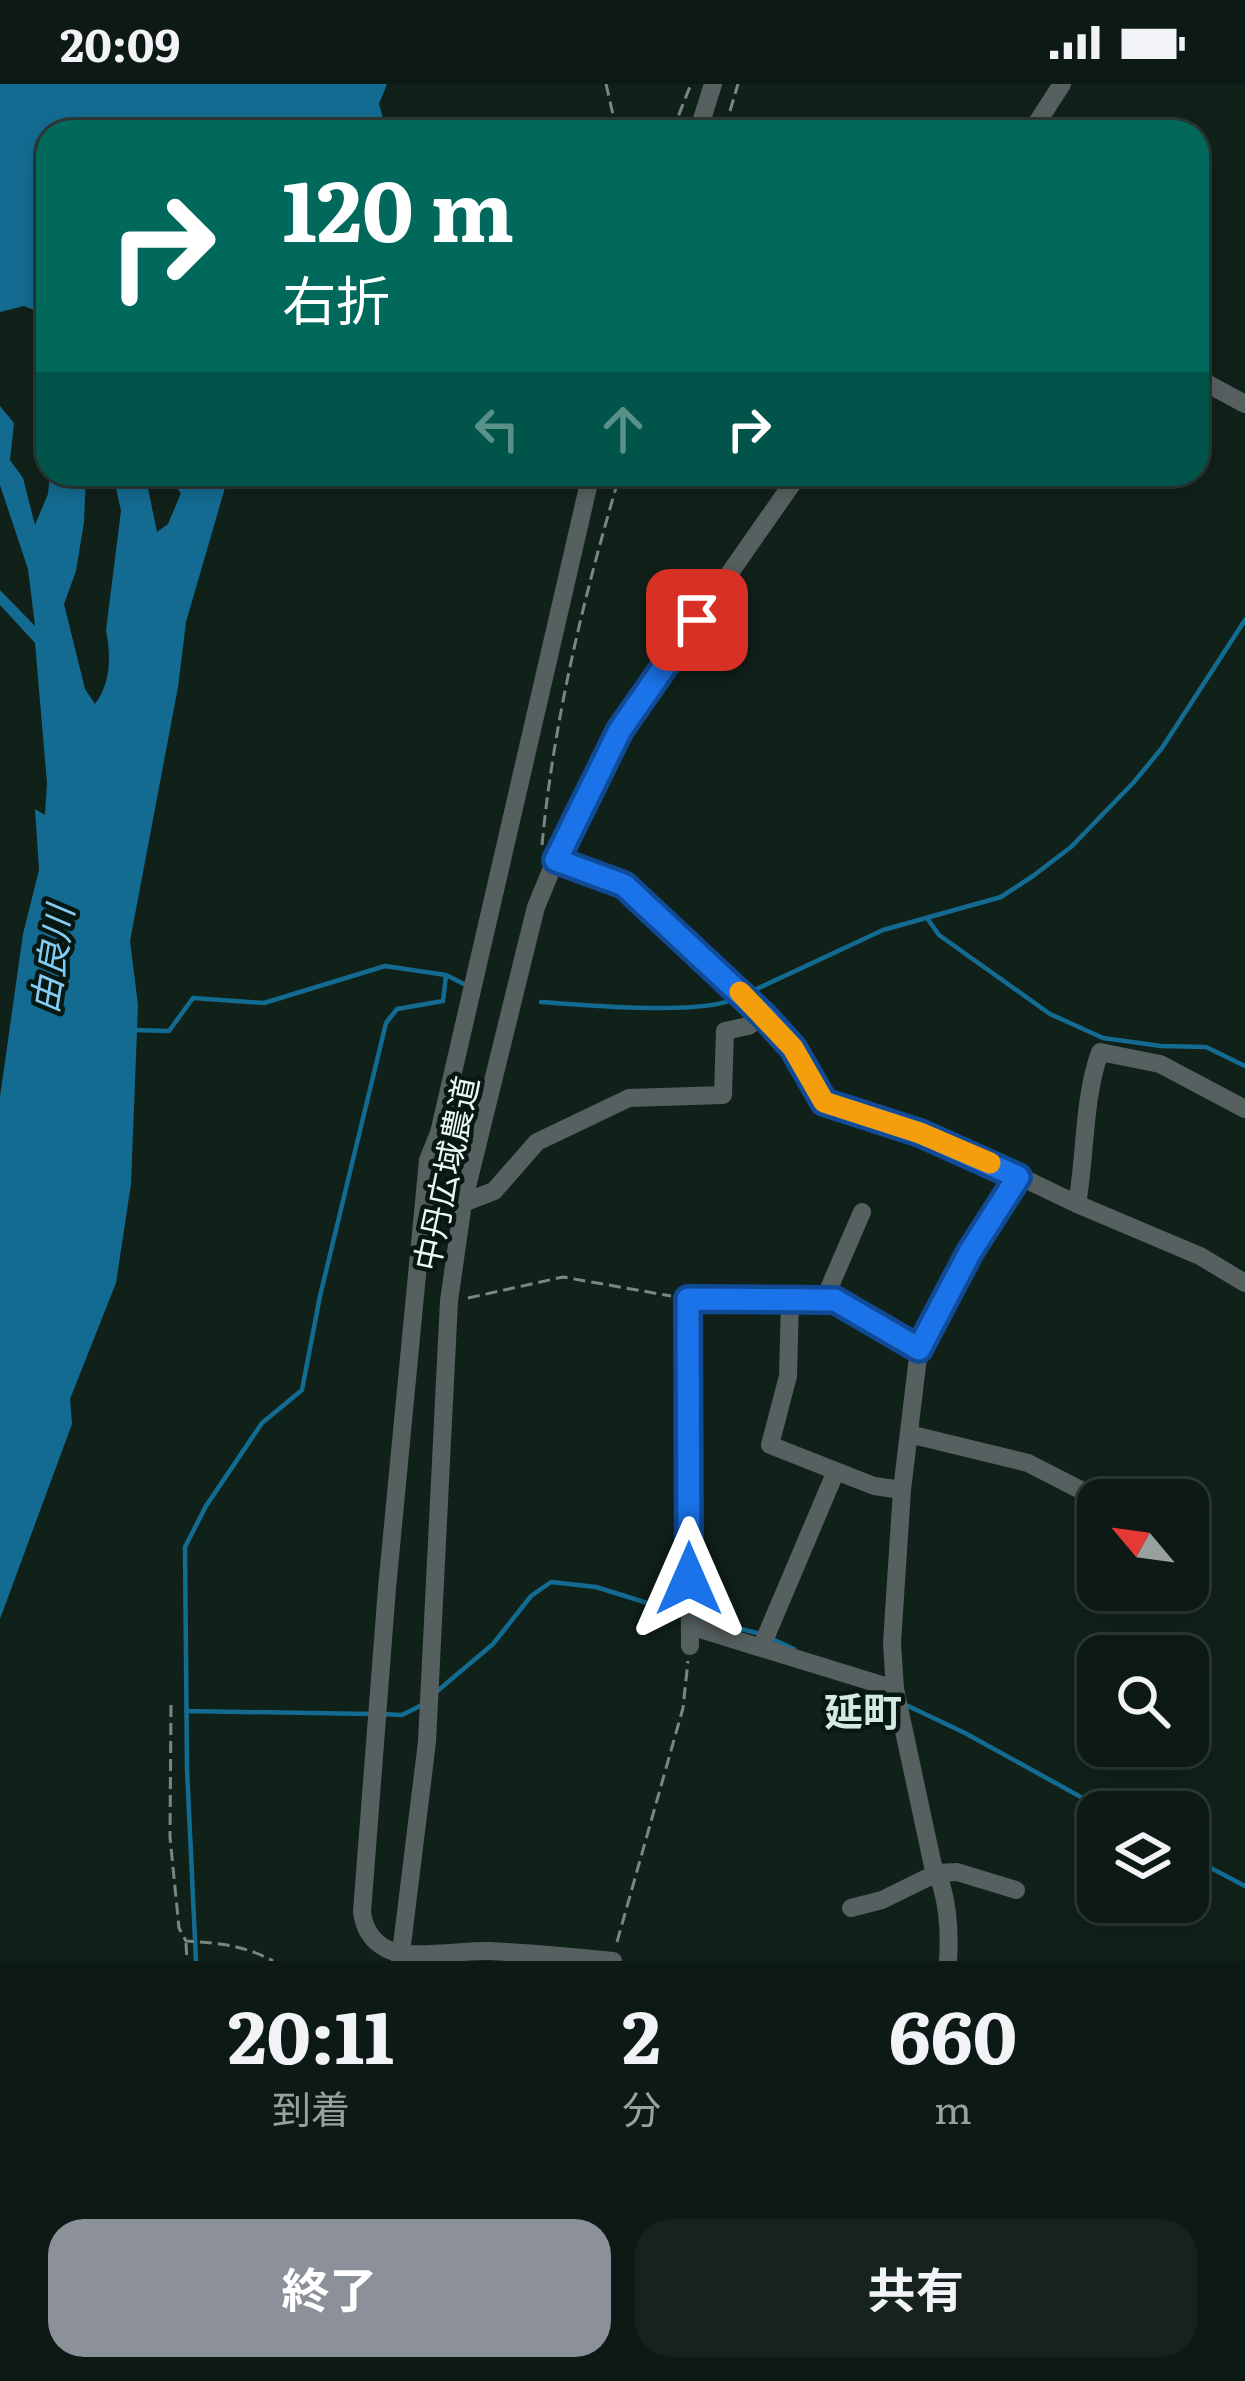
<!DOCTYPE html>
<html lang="ja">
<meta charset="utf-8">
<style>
:root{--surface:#0c1914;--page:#15221d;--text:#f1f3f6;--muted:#9aa0a0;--line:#2c3834;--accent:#8c9099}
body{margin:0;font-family:Literata,"Noto Sans JP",serif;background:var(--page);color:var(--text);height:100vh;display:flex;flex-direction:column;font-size:45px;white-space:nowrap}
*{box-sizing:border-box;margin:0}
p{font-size:39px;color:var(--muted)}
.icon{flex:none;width:66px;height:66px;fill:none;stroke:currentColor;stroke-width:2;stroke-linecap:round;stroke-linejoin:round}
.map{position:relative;height:1877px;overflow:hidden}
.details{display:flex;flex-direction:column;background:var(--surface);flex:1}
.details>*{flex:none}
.hud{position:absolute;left:36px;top:36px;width:1173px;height:366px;border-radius:36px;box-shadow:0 6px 18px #0003,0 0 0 3px var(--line);background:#00695c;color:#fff;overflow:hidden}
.needle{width:78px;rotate:299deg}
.fabs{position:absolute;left:1077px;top:1395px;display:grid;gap:24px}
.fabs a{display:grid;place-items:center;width:132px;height:132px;border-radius:24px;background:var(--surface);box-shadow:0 6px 18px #0003,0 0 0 3px var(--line);font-size:60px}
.pin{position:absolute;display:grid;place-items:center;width:102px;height:102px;color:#fff;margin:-51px;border-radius:24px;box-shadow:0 6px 18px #0006}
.me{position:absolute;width:132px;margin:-66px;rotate:0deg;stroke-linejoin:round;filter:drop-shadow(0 0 9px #0008)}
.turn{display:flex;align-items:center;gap:42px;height:252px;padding:0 48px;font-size:54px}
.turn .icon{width:156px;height:156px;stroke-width:2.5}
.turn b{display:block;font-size:84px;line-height:102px}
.lanes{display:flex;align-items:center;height:114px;padding:0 48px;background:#0003;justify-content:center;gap:60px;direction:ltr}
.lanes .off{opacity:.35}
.eta{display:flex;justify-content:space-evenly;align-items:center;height:204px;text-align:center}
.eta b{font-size:72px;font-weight:700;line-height:84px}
.cta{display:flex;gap:24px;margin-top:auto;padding:24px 48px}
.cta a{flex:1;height:138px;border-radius:36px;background:var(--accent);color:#fff;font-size:48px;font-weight:700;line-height:138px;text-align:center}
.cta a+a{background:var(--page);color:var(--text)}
.status{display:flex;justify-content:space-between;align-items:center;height:84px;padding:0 60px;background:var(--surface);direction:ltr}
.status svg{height:33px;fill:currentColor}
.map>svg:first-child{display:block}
.water{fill:#146b91}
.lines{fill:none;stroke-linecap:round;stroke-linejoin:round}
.stream{stroke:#146b91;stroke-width:4.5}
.path{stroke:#798781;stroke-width:3;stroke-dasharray:12 6;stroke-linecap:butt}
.minor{stroke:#576060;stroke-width:18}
.route-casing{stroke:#114b97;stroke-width:30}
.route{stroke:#1a73e8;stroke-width:21}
.slow{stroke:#f59e0b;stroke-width:21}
.labels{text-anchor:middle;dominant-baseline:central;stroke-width:9;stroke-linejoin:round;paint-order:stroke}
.street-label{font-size:33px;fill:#ecf7f2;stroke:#071711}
.water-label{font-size:36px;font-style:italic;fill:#84ccf3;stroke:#071711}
.quarter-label{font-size:39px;font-weight:bold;fill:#d4e9df;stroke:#071711}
</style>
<div class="status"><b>20:09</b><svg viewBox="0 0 49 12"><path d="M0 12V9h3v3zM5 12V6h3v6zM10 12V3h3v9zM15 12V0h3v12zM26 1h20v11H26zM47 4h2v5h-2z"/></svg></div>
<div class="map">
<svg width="1245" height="1877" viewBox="0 0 1245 1877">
<rect width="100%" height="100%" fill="#10211a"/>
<path class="water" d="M0,0H387L379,20L387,48H48V239L46,231L24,222L0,228Z
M0,322L14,339L10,376L23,394L35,441L48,410L50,390H86L84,438L76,487L64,520L85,605L95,620C111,599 111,572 106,546L121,427L113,390H145L157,448L168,440L181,409L175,402L180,390H229L186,538L178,603L130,857L138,921L131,1100L116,1199L70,1315L72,1340L0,1535V1013L23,850L39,786L35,725L45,731L47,699L35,559L0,521V506L35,542L28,485L0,401Z"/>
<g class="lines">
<path class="stream" d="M927,834L939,851L1050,930L1103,954L1161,962L1206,963L1245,982
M748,909L883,846L1001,813L1033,792L1071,763L1134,698L1162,664L1245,536
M541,918C588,921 699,932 738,914
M135,946L169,947L193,914L264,919L385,882L446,891L470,903
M697,1534L761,1550
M772,1555L794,1565
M435,1609L493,1560L531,1512L551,1498L596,1503L686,1531
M906,1621L965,1649L1108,1728
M186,1627L371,1630
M382,1630L402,1631L422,1621
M1188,1772L1245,1802
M196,1877L187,1685L185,1463L206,1422L262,1339L302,1306L320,1212L386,939L397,925L443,917L446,891"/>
<path class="path" d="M606,0L617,48
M730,27L738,0
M672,48L691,0
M542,761C554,634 584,512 620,390
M468,1214L563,1193L671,1212
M171,1621L170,1753L179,1844L186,1857C218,1859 244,1861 273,1877
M617,1858L683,1624L688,1577
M186,1859L187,1877"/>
<path class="minor" d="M725,46L728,48
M698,48L713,0
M1031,48L1062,0
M1197,294L1245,320
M591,390L439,1049L428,1076L387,1504L362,1828C364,1844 371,1857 387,1865C408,1876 464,1866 490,1867C531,1869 573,1873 613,1877
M555,777L624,801L764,932L793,964L825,1018L920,1049L983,1075L1077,1120L1200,1172L1245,1199
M463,1119L494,1107L537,1058L629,1014L723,1011L725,947L748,942L764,932
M1077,1120C1086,1070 1083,1015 1100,968L1160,980L1245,1025
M790,1216L788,1292L770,1361L874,1402L902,1406
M824,1216L862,1128
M909,1350L1028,1379L1100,1416
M690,1542L895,1605
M690,1562L688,1215L835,1216L919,1265
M761,1564L836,1387
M851,1824L882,1816L937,1789L957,1788L1016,1806
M400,1877L427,1658L449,1217L463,1119L528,855L536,823L555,777L620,646L799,390
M948,1877C950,1848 948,1807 933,1782L895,1605L892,1559L902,1406L919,1265L970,1168L1018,1093"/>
</g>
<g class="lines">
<defs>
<path id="route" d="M689,1495L688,1215L835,1216L919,1265L970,1168L1018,1093L920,1049L824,1018L793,964L764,932L624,801L556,776L620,646L697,536"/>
</defs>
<use href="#route" class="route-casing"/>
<use href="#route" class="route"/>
<path class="slow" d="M740,908L793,964L824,1018L920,1049L990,1079"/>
</g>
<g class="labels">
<g class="street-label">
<text transform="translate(444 1089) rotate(-78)">中丹広域農道</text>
</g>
<g class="water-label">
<text transform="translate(50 875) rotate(-81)">由良川</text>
</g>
<g class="quarter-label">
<text x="863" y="1625">延町</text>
</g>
</g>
</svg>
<div class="fabs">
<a><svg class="needle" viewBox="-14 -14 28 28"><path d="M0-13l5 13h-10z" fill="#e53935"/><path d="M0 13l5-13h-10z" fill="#9aa0a0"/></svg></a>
<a><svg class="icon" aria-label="search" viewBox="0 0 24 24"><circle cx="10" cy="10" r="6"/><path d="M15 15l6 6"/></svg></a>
<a><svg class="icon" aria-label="layers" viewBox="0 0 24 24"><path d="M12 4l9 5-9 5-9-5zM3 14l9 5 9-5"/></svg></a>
</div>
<div class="pin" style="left:697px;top:536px;background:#d93025"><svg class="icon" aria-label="arrive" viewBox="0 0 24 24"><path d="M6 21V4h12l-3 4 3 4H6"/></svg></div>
<svg class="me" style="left:689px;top:1495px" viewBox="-20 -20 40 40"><path d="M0-17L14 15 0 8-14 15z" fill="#1a73e8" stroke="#fff" stroke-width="4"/></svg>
<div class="hud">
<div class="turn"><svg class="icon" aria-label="right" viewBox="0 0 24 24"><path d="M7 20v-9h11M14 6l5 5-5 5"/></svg><div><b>120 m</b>右折</div></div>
<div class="lanes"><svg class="icon off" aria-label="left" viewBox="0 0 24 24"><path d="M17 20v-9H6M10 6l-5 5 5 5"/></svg><svg class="icon off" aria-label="ahead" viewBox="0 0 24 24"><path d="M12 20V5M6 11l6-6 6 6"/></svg><svg class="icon" aria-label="right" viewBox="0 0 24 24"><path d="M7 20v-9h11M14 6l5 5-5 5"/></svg></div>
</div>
</div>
<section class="details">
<div class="eta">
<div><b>20:11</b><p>到着</p></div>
<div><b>2</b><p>分</p></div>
<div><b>660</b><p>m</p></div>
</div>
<div class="cta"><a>終了</a><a>共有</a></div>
</section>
